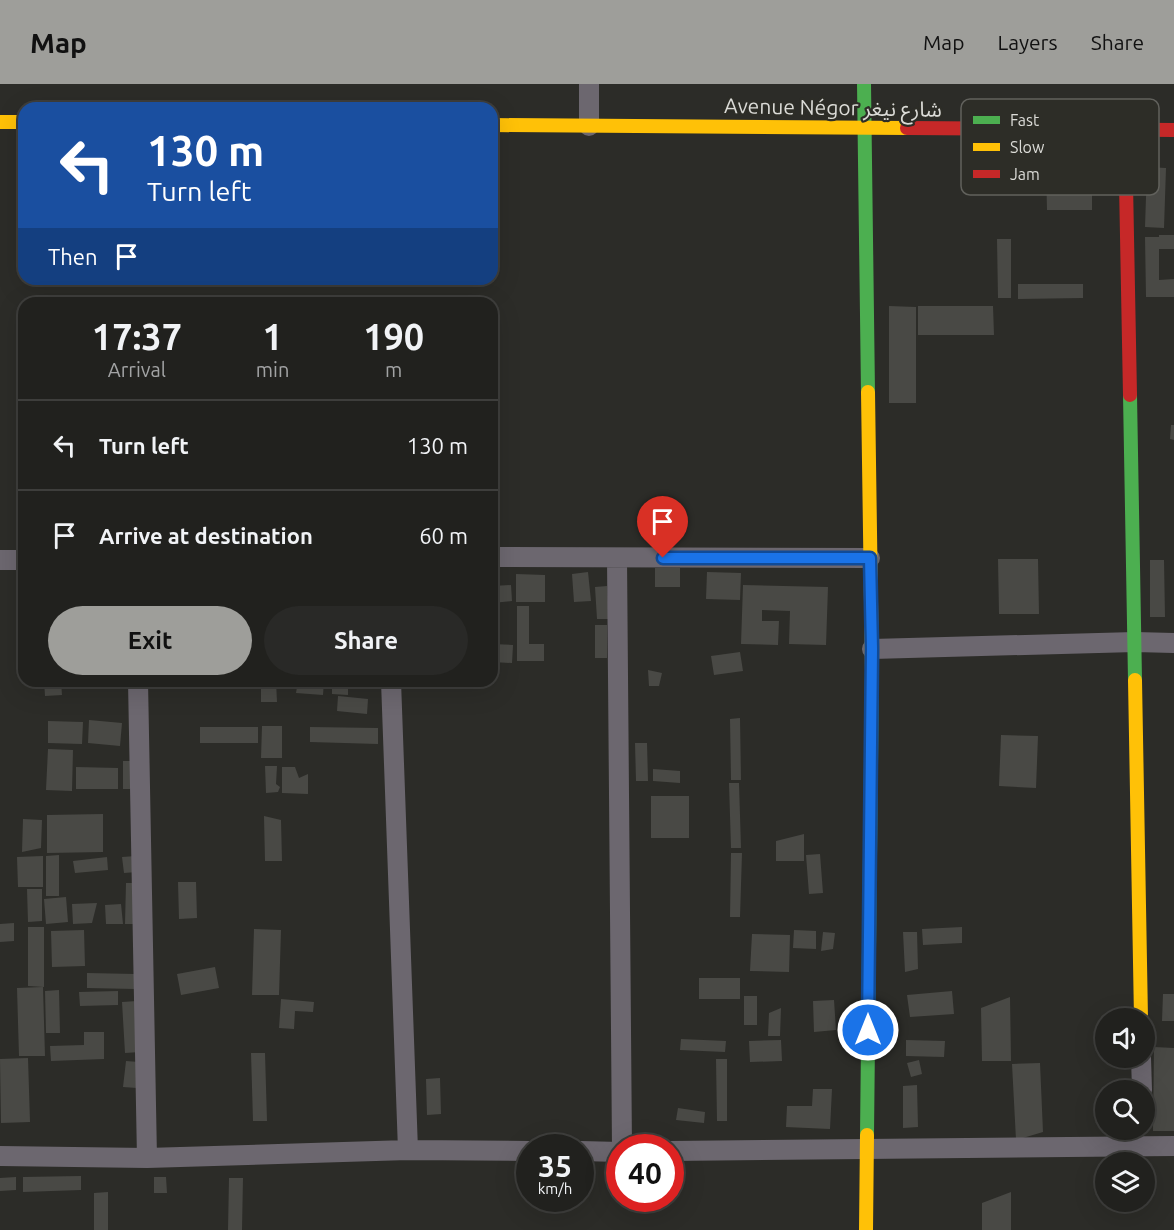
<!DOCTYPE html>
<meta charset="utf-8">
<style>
:root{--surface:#21211e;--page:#292927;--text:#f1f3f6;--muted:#a2a3a4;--line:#3e3e3c;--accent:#9e9e9a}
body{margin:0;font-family:Ubuntu,"Noto Sans Arabic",sans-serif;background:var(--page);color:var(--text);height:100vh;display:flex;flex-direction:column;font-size:22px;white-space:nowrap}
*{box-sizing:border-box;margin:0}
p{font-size:20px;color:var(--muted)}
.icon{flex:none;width:33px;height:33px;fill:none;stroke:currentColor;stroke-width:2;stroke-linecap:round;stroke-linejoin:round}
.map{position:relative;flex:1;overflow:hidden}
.side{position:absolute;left:18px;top:213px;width:480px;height:390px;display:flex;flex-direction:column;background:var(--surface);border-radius:18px;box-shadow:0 6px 24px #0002,0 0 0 2px var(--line)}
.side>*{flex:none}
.banner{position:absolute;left:18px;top:18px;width:480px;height:183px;border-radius:18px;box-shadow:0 6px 24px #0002,0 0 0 2px var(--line);background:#1a4fa0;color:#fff;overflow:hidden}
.controls{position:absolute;left:1095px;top:924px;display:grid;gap:12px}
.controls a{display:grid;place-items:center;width:60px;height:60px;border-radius:50%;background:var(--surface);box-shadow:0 6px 24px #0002,0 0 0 2px var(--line);font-size:30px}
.speed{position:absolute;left:516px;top:1050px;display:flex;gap:12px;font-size:30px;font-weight:700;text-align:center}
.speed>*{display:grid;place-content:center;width:78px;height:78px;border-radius:50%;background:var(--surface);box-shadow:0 6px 24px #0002,0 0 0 2px var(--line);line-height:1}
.speed small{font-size:15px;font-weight:400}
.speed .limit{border:9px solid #d22;background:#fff;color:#111}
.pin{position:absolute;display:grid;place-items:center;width:51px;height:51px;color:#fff;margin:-62px -26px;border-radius:50% 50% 50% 0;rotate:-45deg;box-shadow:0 0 6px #0007}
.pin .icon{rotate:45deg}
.me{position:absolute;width:66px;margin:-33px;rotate:0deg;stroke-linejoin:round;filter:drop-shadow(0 0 4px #0008)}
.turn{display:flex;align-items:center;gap:21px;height:126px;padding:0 30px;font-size:27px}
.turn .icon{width:78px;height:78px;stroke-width:2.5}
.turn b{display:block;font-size:42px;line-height:51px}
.then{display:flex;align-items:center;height:57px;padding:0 30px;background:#0003;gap:12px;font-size:22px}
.eta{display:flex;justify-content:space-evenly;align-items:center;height:102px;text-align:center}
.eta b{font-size:36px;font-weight:600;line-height:42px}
.cta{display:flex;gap:12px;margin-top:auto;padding:12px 30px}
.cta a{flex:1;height:69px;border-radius:36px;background:var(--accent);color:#111;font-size:24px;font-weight:600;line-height:69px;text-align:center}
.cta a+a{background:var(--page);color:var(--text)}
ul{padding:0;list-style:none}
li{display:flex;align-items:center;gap:18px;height:90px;padding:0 30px;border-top:2px solid var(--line)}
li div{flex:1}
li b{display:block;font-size:22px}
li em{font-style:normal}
header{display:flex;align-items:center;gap:36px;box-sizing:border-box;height:84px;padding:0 30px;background:var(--accent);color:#111}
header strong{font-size:28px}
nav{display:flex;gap:33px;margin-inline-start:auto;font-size:21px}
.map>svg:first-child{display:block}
.building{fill:#494945}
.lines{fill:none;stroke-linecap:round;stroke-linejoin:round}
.street{stroke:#6c676f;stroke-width:20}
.fast{stroke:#4caf50;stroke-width:14}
.slow{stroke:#ffc107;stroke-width:14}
.jam{stroke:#c62828;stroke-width:14}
.route-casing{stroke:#114b97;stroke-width:15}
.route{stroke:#1a73e8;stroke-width:10}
.labels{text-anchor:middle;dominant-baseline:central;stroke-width:4.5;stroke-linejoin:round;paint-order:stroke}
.street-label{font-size:21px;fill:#dbdbd7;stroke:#2d2d27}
.key{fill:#2d2d27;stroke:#61615c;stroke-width:1.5}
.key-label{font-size:16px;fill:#dbdbd7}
</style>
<header>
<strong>Map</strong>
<nav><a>Map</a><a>Layers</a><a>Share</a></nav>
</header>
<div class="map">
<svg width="1174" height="1146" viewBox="0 0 1174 1146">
<rect width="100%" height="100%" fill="#2c2c28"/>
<path class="building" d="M1092,83V126H1047L1046,84Z
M1147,83L1166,84L1164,144L1145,143Z
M1159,151H1174V165H1159V196L1174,195V213H1146L1145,153H1159Z
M997,155H1011V214H998Z
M1018,200H1083V214L1018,215Z
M889,222L916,223V319H889Z
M918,222H993L994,251H918Z
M1171,341H1174V356L1170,355Z
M998,475H1038L1039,530H999Z
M1150,476H1164L1165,533H1150Z
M655,484H680V503H655Z
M588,488L591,517L574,518L572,490Z
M707,488L741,489L740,516L706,515Z
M516,490L545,491V518H516Z
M511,501L512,517L492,519V502Z
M743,501L828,503L826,561L789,560L790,527L762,526V537H779L778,561L741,560Z
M607,502L609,535H597L595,503Z
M517,522H529V560H544V577H517Z
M595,541H607V574H595Z
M492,560L513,561L512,579L492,578Z
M740,568L743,587L714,591L711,572Z
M648,586L662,589L659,602H649Z
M44,597H61L62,611L45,612Z
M172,597H195L194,602Z
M208,597H233V604H208Z
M261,597H276L277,618H261Z
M280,597H292V604L280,603Z
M298,597H324L323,611L296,609Z
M332,597H348V611L332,610Z
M353,597H379L380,602H353Z
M338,612L368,615L367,630L337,627Z
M740,634L741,696H731L730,635Z
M89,636L122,639L120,662L88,659Z
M48,637L83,638L82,660L48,659Z
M262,642H282V674H261Z
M200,643H258V659H200Z
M310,643L378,644V660L310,658Z
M1001,651L1038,652L1036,704L999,702Z
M635,659H647L648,697H636Z
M48,665L73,666L72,707L46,706Z
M123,677H137L138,705H123Z
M265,682H277L276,700L280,703L278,708L266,709Z
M76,683L118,684V705H76Z
M282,683H295L299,694L308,690V710L282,709Z
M653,685L680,687V699L653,697Z
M729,699H739L741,764H731Z
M651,712H689V754H651Z
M103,730V768L47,769V731Z
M264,732L281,736L282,777H265Z
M23,735L42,736L41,764L22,768Z
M804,750V777H776V757Z
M731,769H742L740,833H730Z
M820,770L823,809L809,810L806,771Z
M59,771V812H46V772Z
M43,772V803H18L17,773Z
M136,772L137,788L124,789L122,773Z
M107,773L108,786L75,789L73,777Z
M178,798H196L197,834L179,835Z
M126,799H138V840H125Z
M27,805H42V837L28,838Z
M66,813L68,838L46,840L44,815Z
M97,819L92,839L73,840L72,820Z
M121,820L123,840H106L105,821Z
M14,839V857L0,858V840Z
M28,843H44V903L28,902Z
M962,843V859L923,861L922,845Z
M254,845L281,846L279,911H252Z
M84,846L85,882L52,883L51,847Z
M794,846L816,847V865L793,864Z
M823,848L835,849L833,865L821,867Z
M903,848H917L918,885L905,888Z
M752,850L790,851L789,888L750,887Z
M215,883L219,904L181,911L177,890Z
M87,889L135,890V905L87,904Z
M699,894H740V915H699Z
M43,903L45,972H19L17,904Z
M59,906L60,949H46L45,907Z
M118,907V921L80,922L79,908Z
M952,907L954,930L910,933L907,911Z
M1163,910H1174V937H1162Z
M744,912H757V941H744Z
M1010,913L1011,977H982L981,924Z
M281,915L314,918L313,928L295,927L294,945L279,944Z
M834,916L836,946L814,948L813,917Z
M137,917L140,968L125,969L122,918Z
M781,924L780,952H768L769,929Z
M84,948H104V975L51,977L50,962L84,961Z
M681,955L726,957L725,968L680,966Z
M781,956L782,977L750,978L749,957Z
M906,956L945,957L944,973L906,972Z
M1154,963L1174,964V1047H1153Z
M251,969H265L267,1037H253Z
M28,974L30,1038L1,1039L0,975Z
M716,975H727V1037H717Z
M919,976L922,990L911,993L907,979Z
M126,977L139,978L137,1004L123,1003Z
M1040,979L1043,1048L1016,1056L1012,980Z
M440,994L441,1030L427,1031L426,995Z
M917,1001L918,1043L903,1044V1002Z
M813,1005H832L830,1045L786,1043L787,1022H812Z
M678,1024L705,1028L704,1039L676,1036Z
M81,1092V1106L23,1108V1093Z
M16,1093V1106L0,1107V1094Z
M154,1093H166L167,1109H154Z
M229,1094H243L242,1146H228Z
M108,1108V1146H94V1109Z
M1011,1108V1146H982V1119Z"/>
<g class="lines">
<path class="street" d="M589,42V0
M492,473L870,474
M617,474L622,1064
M0,476H24
M872,565L1135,558L1174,559
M138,597L147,1074
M391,597L408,1066
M1141,974L1142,1006
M580,1067L620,1068
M670,1067L1174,1062
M0,1072L147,1074L408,1066L530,1067"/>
<path class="fast" d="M864,0L868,308
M1130,311L1135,596
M867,1051L872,587"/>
<path class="slow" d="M0,38H24
M492,41L907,44
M868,308L872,587
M1135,596L1141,934
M866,1146L867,1051"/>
<path class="jam" d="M907,44L1174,46
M1125,46L1130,311"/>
</g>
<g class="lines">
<defs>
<path id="route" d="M663,474H870L872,565L868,946"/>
</defs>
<use href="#route" class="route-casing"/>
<use href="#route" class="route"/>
</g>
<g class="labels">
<g class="street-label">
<text transform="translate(833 23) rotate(1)">Avenue Négor شارع نيغر</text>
</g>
</g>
<rect x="961" y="15" width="198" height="96" rx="9" class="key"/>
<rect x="973" y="32" width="27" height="8" fill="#4caf50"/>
<rect x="973" y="59" width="27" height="8" fill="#ffc107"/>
<rect x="973" y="86" width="27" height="8" fill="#c62828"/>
<g class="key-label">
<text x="1010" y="42">Fast</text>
<text x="1010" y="69">Slow</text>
<text x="1010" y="96">Jam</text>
</g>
</svg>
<div class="controls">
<a><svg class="icon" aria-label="sound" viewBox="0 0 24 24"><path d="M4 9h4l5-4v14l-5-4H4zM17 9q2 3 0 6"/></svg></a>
<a><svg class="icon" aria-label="search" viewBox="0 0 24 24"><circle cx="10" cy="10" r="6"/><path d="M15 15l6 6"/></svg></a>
<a><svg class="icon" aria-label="layers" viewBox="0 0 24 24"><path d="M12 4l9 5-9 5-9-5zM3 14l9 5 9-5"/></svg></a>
</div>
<div class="speed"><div>35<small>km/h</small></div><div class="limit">40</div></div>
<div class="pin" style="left:663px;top:474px;background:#d93025"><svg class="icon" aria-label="arrive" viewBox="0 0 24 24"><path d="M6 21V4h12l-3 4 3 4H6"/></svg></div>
<svg class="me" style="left:868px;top:946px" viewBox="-20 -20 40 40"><circle r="17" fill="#1a73e8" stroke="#fff" stroke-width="3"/><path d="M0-11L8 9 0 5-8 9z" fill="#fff"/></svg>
<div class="banner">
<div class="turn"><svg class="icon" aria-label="left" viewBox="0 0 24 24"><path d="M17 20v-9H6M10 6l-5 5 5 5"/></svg><div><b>130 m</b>Turn left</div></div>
<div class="then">Then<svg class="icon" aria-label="arrive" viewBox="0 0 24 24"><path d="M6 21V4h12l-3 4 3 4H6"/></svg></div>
</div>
<section class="side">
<div class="eta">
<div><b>17:37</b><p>Arrival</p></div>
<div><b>1</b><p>min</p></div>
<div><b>190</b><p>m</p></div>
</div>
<ul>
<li><svg class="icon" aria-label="left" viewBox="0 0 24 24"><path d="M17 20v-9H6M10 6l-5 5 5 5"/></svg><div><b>Turn left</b></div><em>130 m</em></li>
<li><svg class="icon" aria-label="arrive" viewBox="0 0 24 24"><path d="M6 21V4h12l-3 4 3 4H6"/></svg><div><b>Arrive at destination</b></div><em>60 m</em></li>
</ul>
<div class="cta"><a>Exit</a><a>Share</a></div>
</section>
</div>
